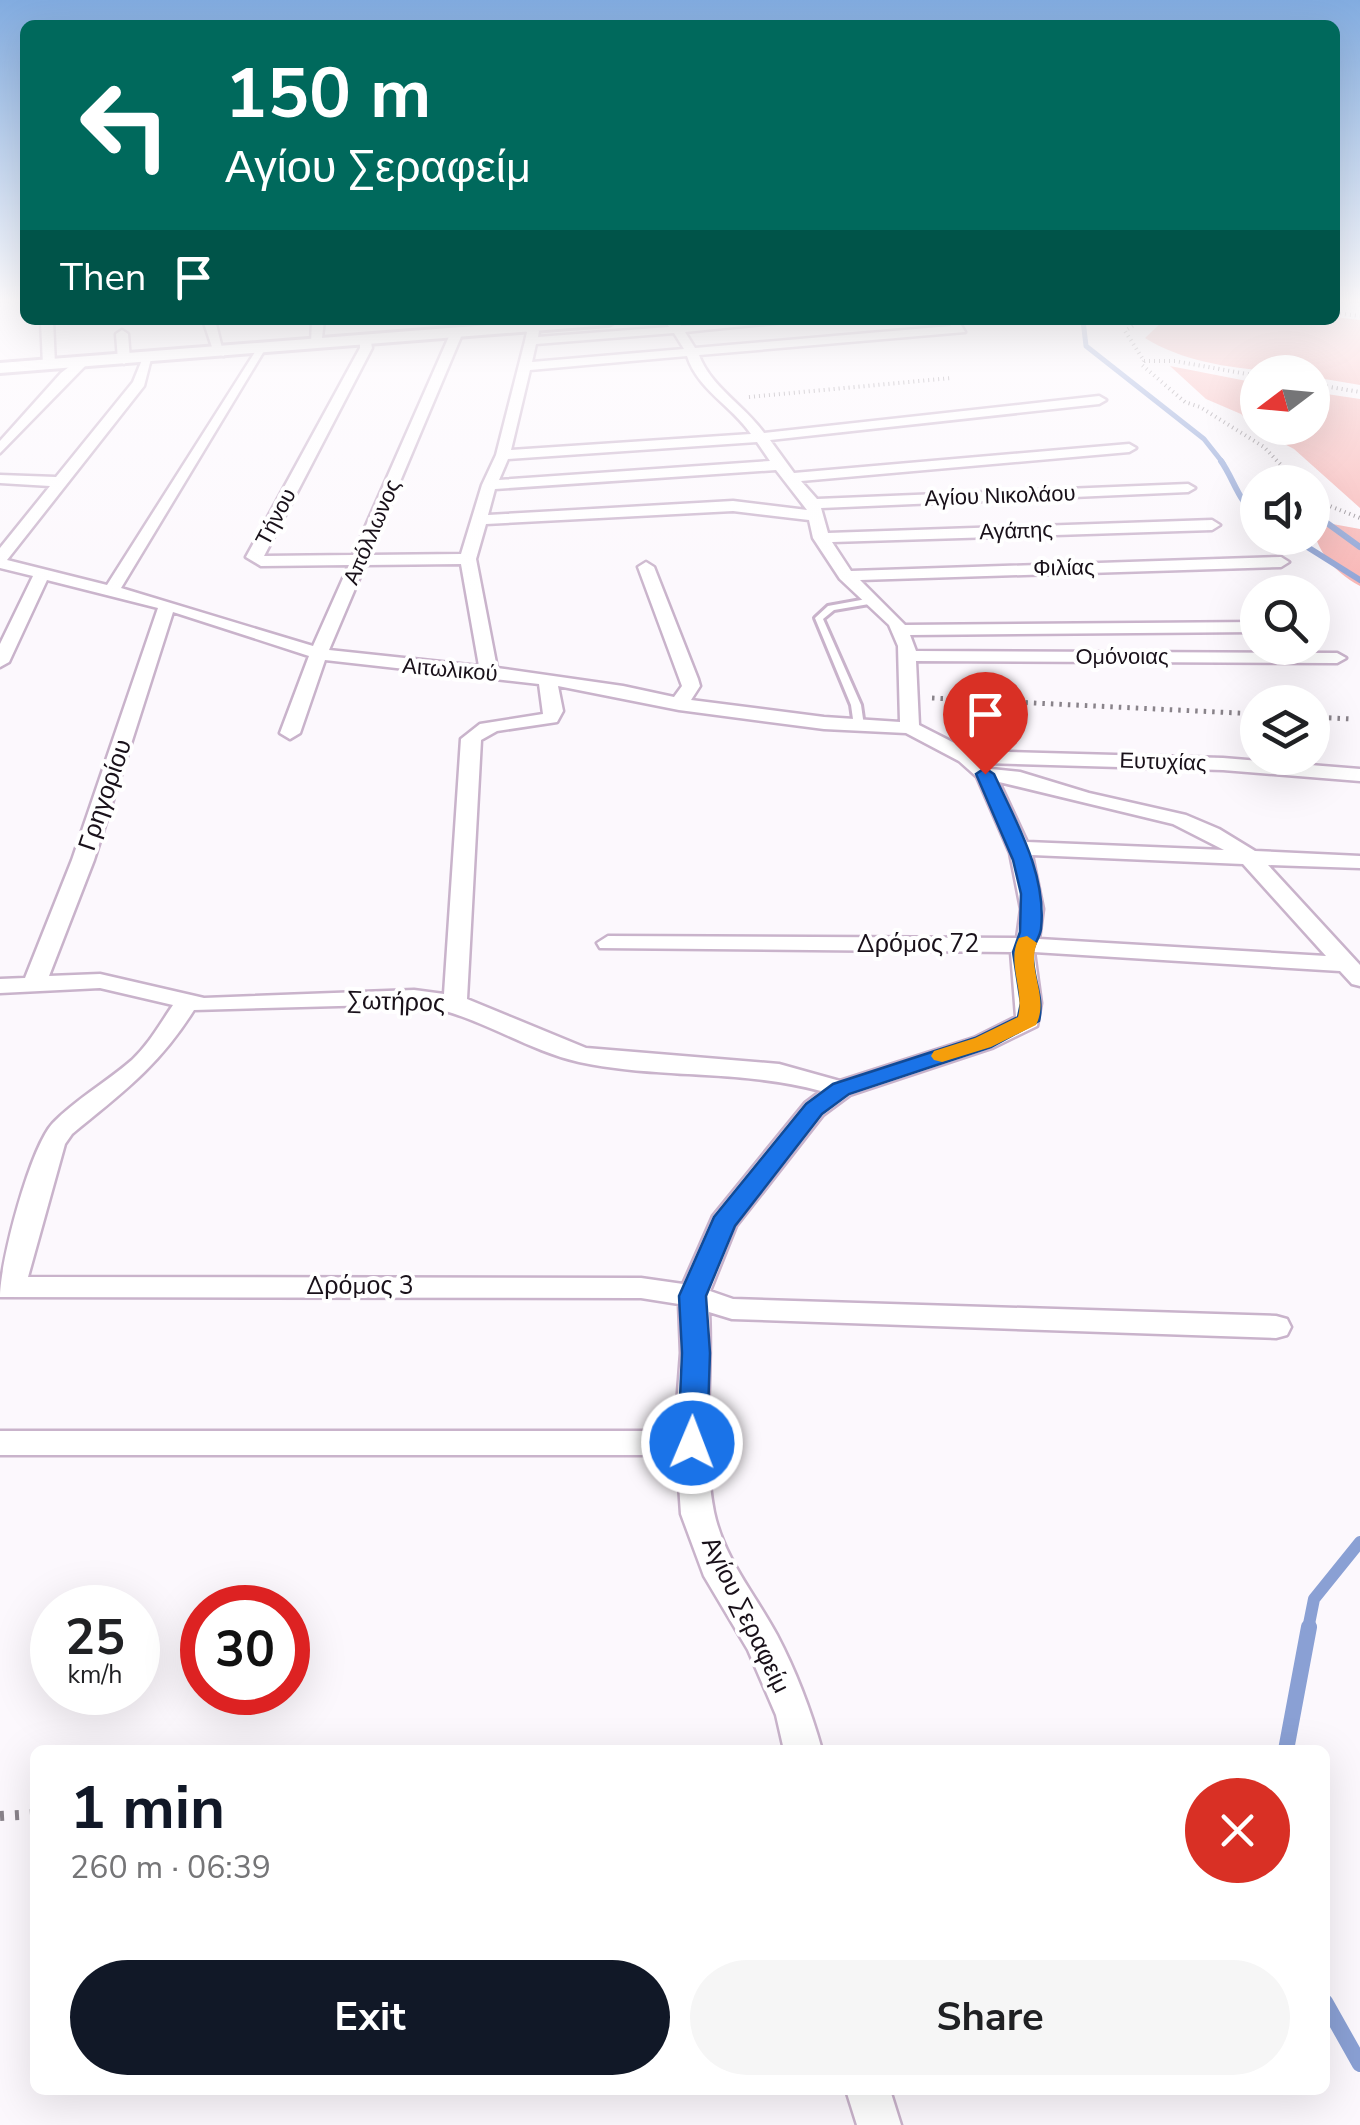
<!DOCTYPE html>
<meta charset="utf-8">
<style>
:root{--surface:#fff;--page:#f6f6f6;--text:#202124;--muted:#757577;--accent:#111827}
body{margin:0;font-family:"Nunito Sans",sans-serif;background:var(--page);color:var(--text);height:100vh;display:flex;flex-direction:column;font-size:38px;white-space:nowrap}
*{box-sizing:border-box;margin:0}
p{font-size:32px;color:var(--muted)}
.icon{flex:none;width:55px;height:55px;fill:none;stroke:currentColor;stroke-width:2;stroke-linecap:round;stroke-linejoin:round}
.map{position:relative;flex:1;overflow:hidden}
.sheet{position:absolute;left:30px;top:1745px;width:1300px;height:350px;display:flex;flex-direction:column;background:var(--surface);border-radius:15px;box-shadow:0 10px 40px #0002}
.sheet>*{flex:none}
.hud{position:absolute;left:20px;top:20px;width:1320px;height:305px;border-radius:15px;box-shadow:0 10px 40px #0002;background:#00695c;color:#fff;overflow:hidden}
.needle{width:65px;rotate:254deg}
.controls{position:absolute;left:1240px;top:355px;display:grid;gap:20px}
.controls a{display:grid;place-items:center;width:90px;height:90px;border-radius:50%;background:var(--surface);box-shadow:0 10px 40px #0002;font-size:50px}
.speed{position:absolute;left:30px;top:1585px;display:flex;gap:20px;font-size:50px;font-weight:700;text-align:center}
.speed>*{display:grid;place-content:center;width:130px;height:130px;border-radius:50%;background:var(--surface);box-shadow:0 10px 40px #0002;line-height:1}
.speed small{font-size:25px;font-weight:400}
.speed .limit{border:15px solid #d22;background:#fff;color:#111}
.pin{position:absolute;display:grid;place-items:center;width:85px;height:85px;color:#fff;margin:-102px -42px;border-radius:50% 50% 50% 0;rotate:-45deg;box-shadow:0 0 10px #0007}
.pin .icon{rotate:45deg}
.me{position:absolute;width:110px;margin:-55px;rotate:1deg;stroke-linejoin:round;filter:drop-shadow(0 0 8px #0008)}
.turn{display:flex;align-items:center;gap:35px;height:210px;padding:0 40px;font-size:45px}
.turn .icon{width:130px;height:130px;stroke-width:2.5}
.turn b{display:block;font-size:70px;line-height:85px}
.then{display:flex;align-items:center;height:95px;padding:0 40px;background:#0003;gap:20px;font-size:38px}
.round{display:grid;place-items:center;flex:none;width:105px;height:105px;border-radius:52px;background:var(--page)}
.overview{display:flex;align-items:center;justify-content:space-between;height:170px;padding:0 40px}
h1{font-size:60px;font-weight:700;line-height:75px;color:var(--accent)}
.cta{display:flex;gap:20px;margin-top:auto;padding:20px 40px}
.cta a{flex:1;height:115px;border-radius:60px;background:var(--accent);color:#fff;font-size:40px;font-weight:700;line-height:115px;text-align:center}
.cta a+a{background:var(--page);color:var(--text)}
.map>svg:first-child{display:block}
.forest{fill:#f8b3b2}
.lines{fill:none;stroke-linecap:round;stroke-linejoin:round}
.stream-far3{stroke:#8aa0d4;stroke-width:5}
.stream-far2{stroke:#8aa0d4;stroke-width:6}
.stream-far1{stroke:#8aa0d4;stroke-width:12}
.stream{stroke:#8aa0d4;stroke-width:16}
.service-casing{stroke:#c9b3cb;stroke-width:6}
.minor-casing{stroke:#c9b3cb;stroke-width:5}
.tertiary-casing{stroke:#c9b3cb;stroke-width:6}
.path-far2{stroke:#89838a;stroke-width:4;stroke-dasharray:1 4;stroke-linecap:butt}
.path-far1{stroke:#89838a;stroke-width:5;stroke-dasharray:2.5 6;stroke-linecap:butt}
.path{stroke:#89838a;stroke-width:10;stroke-dasharray:4 11;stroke-linecap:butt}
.service{fill:#fff;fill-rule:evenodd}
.minor{fill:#fff;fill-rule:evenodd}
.tertiary{fill:#fff;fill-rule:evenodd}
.route{fill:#1a73e8;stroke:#114b97;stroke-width:2.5}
.slow{fill:#f59e0b}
.labels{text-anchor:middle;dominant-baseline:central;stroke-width:8;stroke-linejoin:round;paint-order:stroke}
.far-street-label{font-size:22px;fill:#19111a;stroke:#fff}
.street-label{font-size:25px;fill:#19111a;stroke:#fff}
</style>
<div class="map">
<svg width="1360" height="2125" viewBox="0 0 1360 2125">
<rect width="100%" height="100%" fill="#fcf8fd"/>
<path class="forest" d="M1335,317L1360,320V385L1313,377L1312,372C1258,372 1191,367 1145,338L1164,320H1335Z
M1170,366L1257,383L1258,428H1312L1313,392L1360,399V508L1294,449L1256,429L1241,414L1206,399Z
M1312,514L1327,523L1360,529V586C1331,570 1312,546 1312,514Z"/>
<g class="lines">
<path class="stream-far3" d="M1083,320L1086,346L1204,439L1223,463"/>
<path class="stream-far2" d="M1221,461C1234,479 1239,504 1258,515
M1312,520L1327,523L1360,547
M1293,538L1360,580"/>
<path class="stream-far1" d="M1308,1629L1314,1599L1360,1542"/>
<path class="stream" d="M1286,1750L1309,1627
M1325,2002L1360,2064"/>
<defs>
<path id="service" d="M872,598L876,601L875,603L834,610L823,619L861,705L864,726L859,729L854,726L851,705L815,618L828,606Z"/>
<path id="minor" d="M41,320H53L55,365L49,369L43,365Z
M203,320H215L224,356L214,353Z
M312,320H324L321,347L311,344Z
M516,320H529L539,331L538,337L669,327L665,320H677L681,326L804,320L685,332L695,348L951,326L945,320H958L965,332L699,355C710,386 744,405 764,433L1099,396L1106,400L1099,404L770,440L794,473L1129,444L1136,448L1129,452L801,481L817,499L1188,484L1195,488L1188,492L821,508L828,533L1212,520L1220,525L1212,530L832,542L851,571L1281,557L1289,562L1281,567L860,580L905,625L1258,622V632L910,635L916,651L1337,653L1346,658L1337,663L916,661L919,725L970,751L1223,758L1360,769V781L1223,770L985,763L991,769L1020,772L1089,793L1186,815L1219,829L1255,851L1360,856V868L1268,865L1360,965V986L1352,984L1340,971L1034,952L1041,1003L1037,1026L992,1048L850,1095L823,1115L736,1226L710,1291L733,1299L1276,1316L1287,1319L1291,1327L1287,1335L1276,1338L732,1319L709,1312C713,1378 701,1446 714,1512C724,1559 755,1594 777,1635C796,1671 811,1711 822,1750H784L776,1715L748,1650L704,1576L681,1514L677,1455H0V1431H675L681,1353L679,1304L641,1298L0,1297C0,1262 30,1148 53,1123C76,1099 107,1082 132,1060C149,1044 160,1024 173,1005L100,988L0,993V979L25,978L72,860L158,608L47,580L9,662L0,667V644L33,576L0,568V548L50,486L0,483V475L56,477L133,382L144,355H152L144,386L7,560L107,585L257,349L267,346L121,588L313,646L349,565L261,566L246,557L360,348V340L370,337L372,348L264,556L353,555L451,332L457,328L463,332L369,555L461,554L482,485L496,455L525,341L527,332ZM674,333L684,349L532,362L536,344ZM687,356C698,390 731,405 751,434L511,450L530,370ZM757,442L770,461L499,480L508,459ZM776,470L807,510L733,501L488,515L495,489ZM733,511L809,520L813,538L840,579L889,625L898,646L900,722L824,717L691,700L700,686L698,679L654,567L646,562L638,567L682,686L674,697L623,686L497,668L476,559L486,524ZM461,564L479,666L329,650L365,565ZM173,612L309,656L280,733L290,739L300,733L325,660L539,684L543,714L480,724L461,739L444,994L414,990L204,998L100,974L49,976L94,860ZM558,686L679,710L824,729L906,733L959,761L977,777L1010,853L1021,909L1017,938L608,936L597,943L600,948L1011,952L1016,1017L974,1038L840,1081L779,1064L586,1048L467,999L481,740L497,731L557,722L563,711ZM999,782L1173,824L1224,850L1027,842ZM1032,855L1243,864L1326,956L1039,939L1043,909ZM414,1004C476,1013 522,1049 579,1062C658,1079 739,1069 821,1091L805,1103L713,1216L683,1284L641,1278L28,1277L65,1144L72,1134C123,1092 158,1067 194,1010Z
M122,330L128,334L130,360L124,364L118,360L116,334Z
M78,360L88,363L0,453V441L61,373Z
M846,2090H890L901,2125H857Z"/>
<path id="tertiary" d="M551,320H617L609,325L0,373V363Z"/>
</defs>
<use href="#service" class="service-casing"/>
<use href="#minor" class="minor-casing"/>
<use href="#tertiary" class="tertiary-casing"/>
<path class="path-far2" d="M1335,313L1360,316
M1141,320L1125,331L1144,361L1142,365L1185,402L1200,407L1264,447L1297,482
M1144,361H1175L1258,376
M1312,384L1360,392
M749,397L951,378
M1312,499L1360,518"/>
<path class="path-far1" d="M932,698L1258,714
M1312,717L1352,719"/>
<path class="path" d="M0,1816L35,1814"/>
<use href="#service" class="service"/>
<use href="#minor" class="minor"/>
<use href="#tertiary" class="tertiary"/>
</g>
<linearGradient id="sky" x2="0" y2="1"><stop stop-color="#82ace0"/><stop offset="0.5" stop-color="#fefcfe"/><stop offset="1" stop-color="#fefcfe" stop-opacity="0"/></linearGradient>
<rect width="1360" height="599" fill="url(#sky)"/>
<path class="route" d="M985,768L994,774C1016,822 1047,874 1041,929C1040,937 1034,944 1033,951C1031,976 1045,996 1039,1021L991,1047L849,1094L822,1114L735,1226L706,1296L710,1353L707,1443L703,1451L692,1454L682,1451L678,1443L682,1353L679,1296L714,1217L806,1104L833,1084L975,1038L1018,1017L1021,1003L1013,952L1020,932L1021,894L1013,860L976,774Z"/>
<path class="slow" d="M1027,936L1037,943C1026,969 1050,997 1036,1025L991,1047L942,1062L934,1060L931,1056L934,1051L975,1038L1018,1017C1025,991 1006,962 1019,938Z"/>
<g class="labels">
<g class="far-street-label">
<text transform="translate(1000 496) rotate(-2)">Αγίου Νικολάου</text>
<text transform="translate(276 517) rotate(-62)">Τήνου</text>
<text transform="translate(1016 531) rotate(-2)">Αγάπης</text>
<text transform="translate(372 532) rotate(-67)">Απόλλωνος</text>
<text transform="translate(1064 568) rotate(-1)">Φιλίας</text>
<text x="1122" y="657">Ομόνοιας</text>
<text transform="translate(450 670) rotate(5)">Αιτωλικού</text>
<text transform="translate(1163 762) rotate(2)">Ευτυχίας</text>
</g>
<g class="street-label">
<text transform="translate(105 795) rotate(-71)">Γρηγορίου</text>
<text x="918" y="944">Δρόμος 72</text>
<text transform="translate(396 1002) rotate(2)">Σωτήρος</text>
<text x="360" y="1286">Δρόμος 3</text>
<text transform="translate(746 1615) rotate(64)">Αγίου Σεραφείμ</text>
</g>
</g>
</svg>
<div class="controls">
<a><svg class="needle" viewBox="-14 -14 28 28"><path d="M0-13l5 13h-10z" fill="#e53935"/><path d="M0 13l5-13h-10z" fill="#757577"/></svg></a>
<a><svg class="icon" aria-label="sound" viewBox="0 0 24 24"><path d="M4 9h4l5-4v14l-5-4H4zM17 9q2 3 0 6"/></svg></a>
<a><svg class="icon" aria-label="search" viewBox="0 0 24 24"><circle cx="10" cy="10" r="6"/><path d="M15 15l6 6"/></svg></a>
<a><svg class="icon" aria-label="layers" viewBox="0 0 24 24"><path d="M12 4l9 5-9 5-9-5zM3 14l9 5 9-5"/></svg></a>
</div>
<div class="speed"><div>25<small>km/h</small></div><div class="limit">30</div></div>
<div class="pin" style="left:985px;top:774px;background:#d93025"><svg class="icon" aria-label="arrive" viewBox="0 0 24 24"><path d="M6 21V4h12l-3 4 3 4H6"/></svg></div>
<svg class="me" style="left:692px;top:1443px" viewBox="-20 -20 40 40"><circle r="17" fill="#1a73e8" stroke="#fff" stroke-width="3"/><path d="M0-11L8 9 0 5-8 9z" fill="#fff"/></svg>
<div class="hud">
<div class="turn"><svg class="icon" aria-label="left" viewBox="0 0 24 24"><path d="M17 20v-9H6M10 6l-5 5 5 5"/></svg><div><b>150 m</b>Αγίου Σεραφείμ</div></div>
<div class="then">Then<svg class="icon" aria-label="arrive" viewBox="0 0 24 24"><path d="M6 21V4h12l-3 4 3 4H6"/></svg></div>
</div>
<section class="sheet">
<div class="overview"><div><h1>1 min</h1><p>260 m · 06:39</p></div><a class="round" style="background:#d93025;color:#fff"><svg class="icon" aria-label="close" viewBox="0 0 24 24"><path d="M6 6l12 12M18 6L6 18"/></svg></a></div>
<div class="cta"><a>Exit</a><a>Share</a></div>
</section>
</div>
